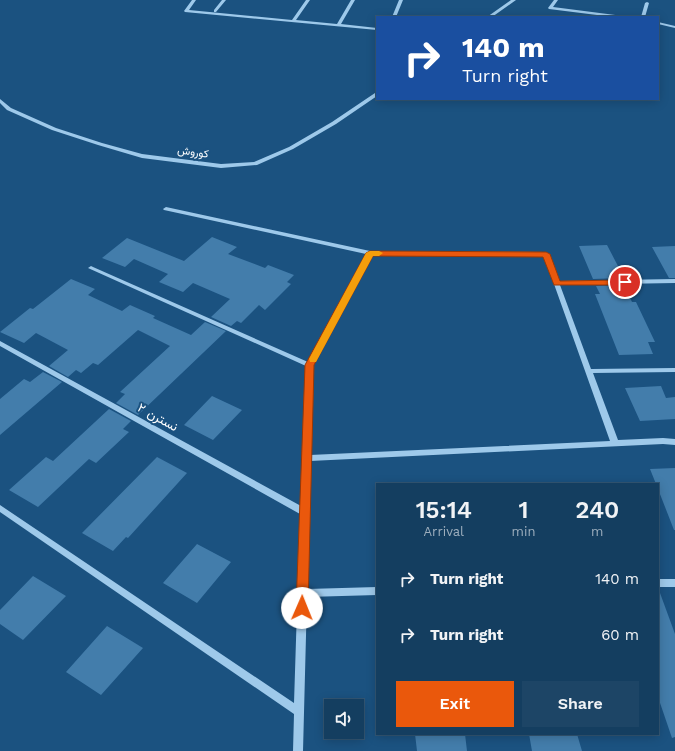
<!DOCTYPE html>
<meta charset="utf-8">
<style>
:root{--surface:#143e60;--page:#1d4566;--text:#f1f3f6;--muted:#9daebd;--line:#335775;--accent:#ea580c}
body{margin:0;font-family:"Work Sans",Vazirmatn,sans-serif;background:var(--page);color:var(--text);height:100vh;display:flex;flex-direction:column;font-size:15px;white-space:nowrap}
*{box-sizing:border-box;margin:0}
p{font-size:13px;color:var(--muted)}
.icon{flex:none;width:22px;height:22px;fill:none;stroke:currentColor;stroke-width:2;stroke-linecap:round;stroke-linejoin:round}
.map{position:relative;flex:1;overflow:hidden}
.panel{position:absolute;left:376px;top:483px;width:283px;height:252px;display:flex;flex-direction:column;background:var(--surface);border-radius:0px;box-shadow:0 2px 10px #0003,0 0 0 1px var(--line)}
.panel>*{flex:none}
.guide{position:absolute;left:376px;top:16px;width:283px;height:84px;border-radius:0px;box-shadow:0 2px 10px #0003,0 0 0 1px var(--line);background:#1a4fa0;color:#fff;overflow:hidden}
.controls{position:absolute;left:324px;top:699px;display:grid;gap:8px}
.controls a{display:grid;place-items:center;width:40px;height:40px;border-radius:0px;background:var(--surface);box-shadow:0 2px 10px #0003,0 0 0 1px var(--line);font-size:20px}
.pin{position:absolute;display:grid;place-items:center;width:34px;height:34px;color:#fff;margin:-17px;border:2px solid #fff;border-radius:50%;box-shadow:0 1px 4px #0007}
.me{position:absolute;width:44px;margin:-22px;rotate:1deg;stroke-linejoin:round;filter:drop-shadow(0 0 3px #0008)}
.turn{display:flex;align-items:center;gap:14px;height:84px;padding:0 20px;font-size:18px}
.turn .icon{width:52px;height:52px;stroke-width:2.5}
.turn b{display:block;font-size:28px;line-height:34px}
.eta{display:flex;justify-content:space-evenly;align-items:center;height:68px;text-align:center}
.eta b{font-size:24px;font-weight:600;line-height:28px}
.cta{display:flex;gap:8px;margin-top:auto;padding:8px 20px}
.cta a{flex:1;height:46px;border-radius:0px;background:var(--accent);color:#fff;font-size:16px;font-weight:600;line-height:46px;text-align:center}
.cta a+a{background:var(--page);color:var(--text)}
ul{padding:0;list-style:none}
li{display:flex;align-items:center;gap:12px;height:56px;padding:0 20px}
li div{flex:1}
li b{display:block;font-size:15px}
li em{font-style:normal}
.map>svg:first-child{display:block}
.building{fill:#437dab}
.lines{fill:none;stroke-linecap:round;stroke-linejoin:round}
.minor{fill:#9ec9ea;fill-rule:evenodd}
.route{fill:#ea580c;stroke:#983908}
.slow{fill:#f59e0b}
.labels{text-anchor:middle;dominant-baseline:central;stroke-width:4;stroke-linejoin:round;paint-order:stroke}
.far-street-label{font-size:11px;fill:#fff;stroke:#1b5280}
.street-label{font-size:13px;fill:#fff;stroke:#1b5280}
</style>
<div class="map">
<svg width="675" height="751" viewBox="0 0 675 751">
<rect width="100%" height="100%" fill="#1b5280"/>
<path class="building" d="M212,237L237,247L228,254L265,268L268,265L294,275L287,282L291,284L265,310L259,305L241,323L237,321L231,326L211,317L230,299L193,283L183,292L159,282L168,274L134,259L125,267L102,258L127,238L184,261Z
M607,245L619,268H616L621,278L593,279L579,246Z
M675,246V278H669L652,247Z
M71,279L95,289L88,295L122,311L130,305L155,316L153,318L191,335L205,322L226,331L138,415L116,403L125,394L120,392L170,346L138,330L98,365L93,363L81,373L76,370L68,377L49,366L68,350L36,333L24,343L0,332L30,308L33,309Z
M624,285L632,302H636L655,342H648L653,354L619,355L595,294H600L596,286Z
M43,372L62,382L0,435V399L24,379L30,382Z
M661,386L666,398L675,397V419L640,421L625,388Z
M212,396L242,410L213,440L184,425Z
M109,409L131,421L123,429L129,432L96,463L89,459L38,507L9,490L46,457L53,461Z
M157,457L187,473L128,538L126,537L113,551L82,533Z
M675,468V530H674L658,489V484H656L650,469Z
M197,544L231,562L197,603L163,583Z
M33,576L66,596L23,640L0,624V610Z
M658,593H660L675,634V737L672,738L658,697Z
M107,626L143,648L101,695L66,672Z
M415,734H465L467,751H417Z
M529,734H577L582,751H532Z"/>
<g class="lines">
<path class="minor" d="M192,0H196L189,10L292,20L306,0H310L296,20L337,24L351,0H355L341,24L377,28V30L185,12L184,11Z
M222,0H226L216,12H214V10Z
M399,0H403L396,17H392Z
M511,0H516L492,17H487Z
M554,0H558L553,7L623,16L625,17H613L549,9L548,8Z
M647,2L649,3L645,17H641L645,3Z
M658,22L675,26V28L658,24Z
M375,93H377V96L336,124L293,149L257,165L221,168L142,158L98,145L52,130L7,110L0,103V99L11,108L56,128L102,143L142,154L221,164L254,162L289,147L332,122Z
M166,207L370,251L546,252L549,254L559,281L675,279V283L560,285L591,369L675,368V372L593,373L618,440L663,438L675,439V445L663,444L310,461L307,589L377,587V595L307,597L303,751H293L294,714L0,512V505L294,703L300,514L0,346V341L301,506L306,366L88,268L91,266L93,267L308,362L366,254L164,210L163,209ZM372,255L544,256L610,441L310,455L313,365Z
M658,579H675V587H658Z"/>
</g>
<path class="route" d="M370,251L546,252L550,254L560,281L625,280L629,282L625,285H554L543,257L373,256L314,365L308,608L306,612L302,613L298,612L296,608L305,365L366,253Z"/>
<path class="slow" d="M379,251L383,253L379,256H373L316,362H310L309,359L366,253L370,251Z"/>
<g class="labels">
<g class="far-street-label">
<text transform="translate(193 152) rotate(8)">کوروش</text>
</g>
<g class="street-label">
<text transform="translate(158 417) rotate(29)">نسترن ۲</text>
</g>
</g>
</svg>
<div class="controls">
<a><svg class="icon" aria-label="sound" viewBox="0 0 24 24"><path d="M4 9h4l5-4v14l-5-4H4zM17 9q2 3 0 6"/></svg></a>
</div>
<div class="pin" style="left:625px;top:282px;background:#d93025"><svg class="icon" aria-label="arrive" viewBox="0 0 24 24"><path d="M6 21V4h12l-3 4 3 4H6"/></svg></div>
<svg class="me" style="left:302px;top:608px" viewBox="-20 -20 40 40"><circle r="19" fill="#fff"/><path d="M0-13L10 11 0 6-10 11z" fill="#ea580c"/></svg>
<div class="guide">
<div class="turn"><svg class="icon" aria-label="right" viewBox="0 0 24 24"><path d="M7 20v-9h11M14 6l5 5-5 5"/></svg><div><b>140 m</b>Turn right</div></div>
</div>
<section class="panel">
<div class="eta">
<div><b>15:14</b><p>Arrival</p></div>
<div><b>1</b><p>min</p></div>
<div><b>240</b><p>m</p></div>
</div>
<ul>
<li><svg class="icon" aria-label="right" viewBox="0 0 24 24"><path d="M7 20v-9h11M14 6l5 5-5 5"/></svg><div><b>Turn right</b></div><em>140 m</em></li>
<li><svg class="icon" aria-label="right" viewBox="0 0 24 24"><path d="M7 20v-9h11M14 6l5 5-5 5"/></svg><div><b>Turn right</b></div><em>60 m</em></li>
</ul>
<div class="cta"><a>Exit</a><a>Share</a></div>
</section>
</div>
